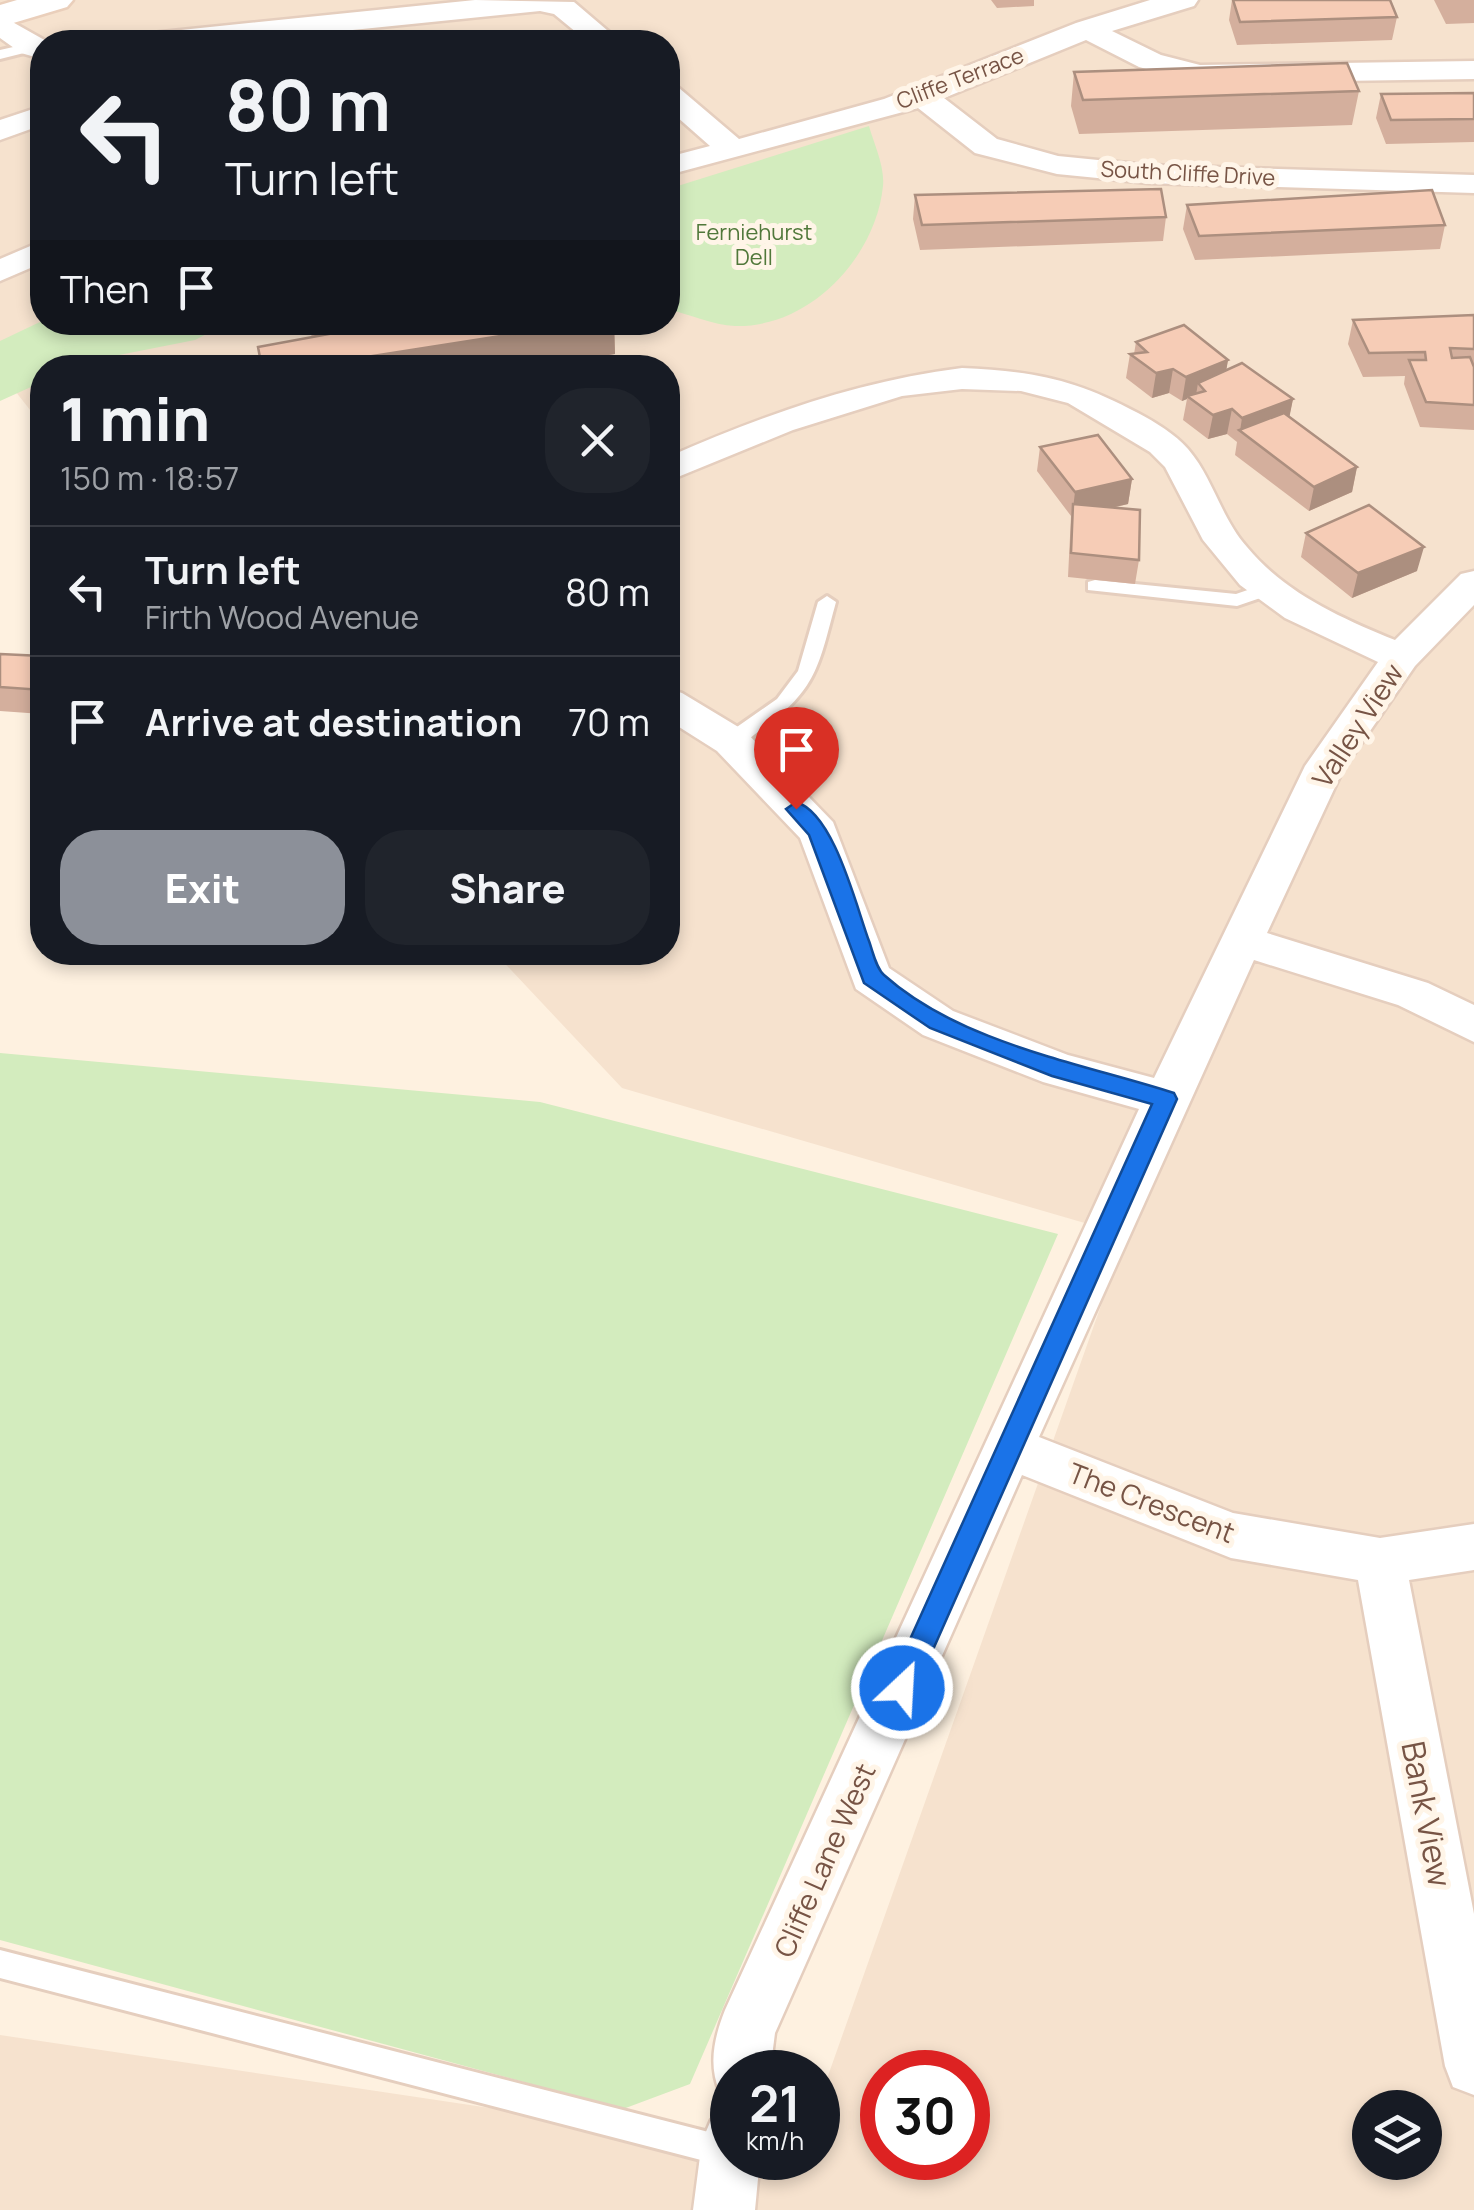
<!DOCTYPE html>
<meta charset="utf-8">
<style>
:root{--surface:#171b24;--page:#20242c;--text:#f1f3f6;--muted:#9ea1a6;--line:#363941;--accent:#8c9099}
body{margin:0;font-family:Manrope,sans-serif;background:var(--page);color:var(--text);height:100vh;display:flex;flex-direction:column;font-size:38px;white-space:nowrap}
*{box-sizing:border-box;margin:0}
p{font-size:32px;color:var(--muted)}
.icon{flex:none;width:55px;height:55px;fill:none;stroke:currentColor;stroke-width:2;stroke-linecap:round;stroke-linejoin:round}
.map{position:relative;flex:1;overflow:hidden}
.sheet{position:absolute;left:30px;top:355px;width:650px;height:610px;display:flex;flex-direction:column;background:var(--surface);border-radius:40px;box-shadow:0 5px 15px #0003}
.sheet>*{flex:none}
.banner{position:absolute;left:30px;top:30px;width:650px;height:305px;border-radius:40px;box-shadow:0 5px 15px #0003;background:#171b24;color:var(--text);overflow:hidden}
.fabs{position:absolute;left:1352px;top:2090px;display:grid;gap:20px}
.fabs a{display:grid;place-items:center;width:90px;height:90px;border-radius:50%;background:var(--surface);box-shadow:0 5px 15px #0003;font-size:50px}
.speed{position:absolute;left:710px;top:2050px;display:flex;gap:20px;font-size:50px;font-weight:700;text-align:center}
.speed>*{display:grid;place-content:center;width:130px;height:130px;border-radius:50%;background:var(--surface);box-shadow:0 5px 15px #0003;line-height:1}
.speed small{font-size:25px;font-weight:400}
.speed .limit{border:15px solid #d22;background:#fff;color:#111}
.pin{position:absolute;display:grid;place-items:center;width:85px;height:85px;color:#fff;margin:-102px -42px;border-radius:50% 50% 50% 0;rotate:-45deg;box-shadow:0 0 10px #0007}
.pin .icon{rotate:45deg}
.me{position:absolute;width:110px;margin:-55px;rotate:25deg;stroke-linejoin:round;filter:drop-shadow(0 0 8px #0008)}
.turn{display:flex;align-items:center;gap:35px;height:210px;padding:0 30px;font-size:45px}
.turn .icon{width:130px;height:130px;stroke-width:2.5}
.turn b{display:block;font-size:70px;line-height:85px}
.then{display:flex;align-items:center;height:95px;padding:0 30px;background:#0003;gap:20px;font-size:38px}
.round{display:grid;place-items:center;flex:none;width:105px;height:105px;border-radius:40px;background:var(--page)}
.headline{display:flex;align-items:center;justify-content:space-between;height:170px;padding:0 30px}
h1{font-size:60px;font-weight:800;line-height:75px}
.cta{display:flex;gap:20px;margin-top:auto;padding:20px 30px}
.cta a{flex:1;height:115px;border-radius:40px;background:var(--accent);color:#fff;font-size:40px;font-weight:800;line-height:115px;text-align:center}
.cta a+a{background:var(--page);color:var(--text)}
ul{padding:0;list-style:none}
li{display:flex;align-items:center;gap:30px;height:130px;padding:0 30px;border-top:2px solid var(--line)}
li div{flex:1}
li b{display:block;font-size:38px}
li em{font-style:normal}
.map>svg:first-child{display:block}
.residential{fill:#f6e2ce;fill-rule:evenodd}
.green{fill:#d3ecbe}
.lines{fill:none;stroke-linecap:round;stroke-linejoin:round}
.lane-casing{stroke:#e5cebe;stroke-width:6}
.street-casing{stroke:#e5cebe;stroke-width:5}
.secondary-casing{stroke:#eacfbb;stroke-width:5}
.lane{fill:#fff;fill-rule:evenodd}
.street{fill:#fff;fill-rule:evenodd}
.secondary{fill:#fff;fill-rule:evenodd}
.wall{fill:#d4af9d}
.shaded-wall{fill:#ac8f7f}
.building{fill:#f6ccb6;stroke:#ac8f7f;stroke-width:2.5}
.route{fill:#1a73e8;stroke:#114b97;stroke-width:2.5}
.labels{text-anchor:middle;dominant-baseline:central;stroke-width:10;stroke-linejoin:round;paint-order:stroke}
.far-street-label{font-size:22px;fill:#775445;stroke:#fff5e8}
.far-park-label{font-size:22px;fill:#50783a;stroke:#fff5e8}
.street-label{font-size:28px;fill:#775445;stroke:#fff5e8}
.near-street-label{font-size:32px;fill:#775445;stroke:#fff5e8}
</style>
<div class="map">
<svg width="1474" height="2210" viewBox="0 0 1474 2210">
<rect width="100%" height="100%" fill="#fef1e0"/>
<path class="residential" d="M0,0H1474V2210H0V2035L732,2144V2158H818V2104L1126,1235L622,1088L495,953L668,952V368H42V425L0,372ZM42,42H668V322H42ZM882,2072H968V2158H882ZM1370,2108H1425V2162H1370Z"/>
<path class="green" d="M869,126C874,144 885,167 883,186C876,257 810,328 735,326C713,325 688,314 668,309V189Z
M42,321V322L228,323L195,340L114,356L83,367L42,368V382L0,401V341Z
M0,1053L540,1102L1058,1234L690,2084L623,2109L0,1940Z"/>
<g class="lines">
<defs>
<path id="lane" d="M31,43L38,47L36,50L0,59V50Z
M1095,580L1236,594L1265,584L1274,590L1272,594L1237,606L1088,590V582Z
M827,596L836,602C818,668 817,690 758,732C747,740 738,749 724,746L721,741L724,736L777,699L798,671L818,602Z
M0,1950L728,2137L732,2139V2158H741L739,2163L728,2167L0,1978Z"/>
<path id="street" d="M475,0L574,2L621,42H588L554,14L540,11L233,42H137L142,36L152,33Z
M1150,0H1198L1194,6L1112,31L1161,55L1200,65L1474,61V79L1199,83L1139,67L1086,40L944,98L997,139L1058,156L1148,165L1474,175V193L1148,183L1057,174L975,153L918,108L668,175V157L710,146L668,109V85L679,88L739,139L884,99L1076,23Z
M0,15L48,42H42V59L21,53L0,38Z
M42,106V125L0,140V120Z
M42,241V263L0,281V259Z
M962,368C1033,371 1075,379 1138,413C1155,422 1175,434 1188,449C1213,478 1221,518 1247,547C1285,593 1341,618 1395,640L1461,574L1474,571V605L1415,666L1343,770L1267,933L1428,983L1474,1005V1042L1398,1005L1254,960L1039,1437L1233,1513L1380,1538L1474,1524V1570L1409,1580L1474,1914V2095L1453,2087L1445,2066L1358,1580L1231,1558L1022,1475L775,2033L770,2072H732V2098L720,2093C708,2065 714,2038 725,2010L1139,1109L1043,1082L923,1035L856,989L800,838L717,751L668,720V689L682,693L745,731L833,822L889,968L953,1011L1068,1055L1154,1078L1305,766L1378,662L1285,618L1240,585L1203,540L1165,467L1150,452L1068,403L1021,391L962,389L902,396L793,430L668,481V457C764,415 858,381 962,368Z
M732,2111V2158H760L755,2210H693L702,2141L711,2120Z"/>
<path id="secondary" d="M17,0H73L67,7L0,27V5Z"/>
</defs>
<use href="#lane" class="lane-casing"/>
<use href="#street" class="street-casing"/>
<use href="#secondary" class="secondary-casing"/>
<use href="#lane" class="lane"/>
<use href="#street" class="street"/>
<use href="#secondary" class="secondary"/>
</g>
<path class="wall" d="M991,0H1034V6L997,8Z
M1232,0H1390L1397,17L1392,40L1237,45L1229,20Z
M1434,0H1474V23L1446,24Z
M1074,72L1359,91L1352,125L1079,134L1071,106Z
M1474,93V142L1386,144L1376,118L1381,94Z
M915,195L1166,217L1163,241L920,250L913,219Z
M1187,205L1445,225L1440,249L1195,260L1183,229Z
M1474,315V430L1420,427L1404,384L1405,376L1363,377L1348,344L1353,320Z
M306,322H614L615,354L527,368H262L312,337Z
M1136,342L1228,360L1226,370L1293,399L1289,417L1357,467L1352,492L1309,511L1235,455L1237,442L1227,434L1208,439L1183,420L1187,399L1182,401L1169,393L1152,398L1126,378L1130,354H1134Z
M1040,447L1132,479L1128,504L1111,508L1139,560L1135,584L1068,577L1071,516L1037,471Z
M1306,533L1417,571L1352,598L1301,557Z
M0,654L42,656V714L0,711Z"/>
<path class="shaded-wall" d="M335,322H396L317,350L313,326Z
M591,322H614L615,354L527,368H296Z
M1228,360L1224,384L1198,383L1196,395L1187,396V399L1182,401L1186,377Z
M1173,369L1169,393L1152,398L1156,373Z
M1293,399L1288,424L1240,431L1242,418Z
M1232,409L1227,434L1208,439L1213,415Z
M1357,467L1352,492L1309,511L1314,487Z
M1132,479L1128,504L1072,517L1075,492Z
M1424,547L1417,571L1352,598L1358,573Z"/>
<path class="building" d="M1233,0H1390L1397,17L1240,22Z
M1347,63L1359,91L1083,100L1074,72Z
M1474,93V119L1391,120L1381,94Z
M1161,189L1166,217L922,225L915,195Z
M1432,190L1445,225L1199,236L1187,205Z
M1474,315V349L1450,348L1452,358L1470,357L1474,367V405L1426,402L1409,360H1426L1425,352L1369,353L1353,320Z
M312,322H335L313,326Z
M394,322H591L296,368H262L258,347Z
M1184,325L1228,360L1186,377L1173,369L1156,373L1130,354L1147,352L1136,342Z
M1242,363L1293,399L1242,418L1232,409L1213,415L1187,396L1205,391L1198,383Z
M1284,413L1357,467L1314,487L1239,430Z
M1098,435L1132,479L1075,492L1040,447Z
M1073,504L1140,510L1139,560L1071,553Z
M1369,505L1424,547L1358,573L1306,533Z
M0,654L42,656V690L0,687Z"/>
<path class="route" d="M796,802C834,813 856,906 869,941C873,952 876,968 884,975C960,1043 1080,1063 1174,1093L1177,1099L912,1697L902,1700L892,1697L888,1688L1152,1104L1052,1076L930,1028L864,983L809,835L786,809Z"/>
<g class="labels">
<g class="far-street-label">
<text transform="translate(960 78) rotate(-21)">Cliffe Terrace</text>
<text transform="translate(1188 173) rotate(3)">South Cliffe Drive</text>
</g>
<g class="far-park-label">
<text x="754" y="232">Ferniehurst<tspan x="754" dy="25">Dell</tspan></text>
</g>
<g class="street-label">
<text transform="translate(1357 725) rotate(-57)">Valley View</text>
<text transform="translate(1152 1502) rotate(21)">The Crescent</text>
<text transform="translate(824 1860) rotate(-66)">Cliffe Lane West</text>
</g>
<g class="near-street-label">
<text transform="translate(1427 1814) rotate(79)">Bank View</text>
</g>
</g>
</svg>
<div class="fabs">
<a><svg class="icon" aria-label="layers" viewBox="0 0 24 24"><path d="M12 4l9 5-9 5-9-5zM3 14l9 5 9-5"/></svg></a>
</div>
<div class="speed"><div>21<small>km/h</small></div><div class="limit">30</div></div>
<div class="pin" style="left:796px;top:809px;background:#d93025"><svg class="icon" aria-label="arrive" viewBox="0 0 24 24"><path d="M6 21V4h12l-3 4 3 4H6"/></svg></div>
<svg class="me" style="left:902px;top:1688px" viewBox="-20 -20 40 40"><circle r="17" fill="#1a73e8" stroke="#fff" stroke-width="3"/><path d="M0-11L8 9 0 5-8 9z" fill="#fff"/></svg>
<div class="banner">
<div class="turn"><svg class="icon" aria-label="left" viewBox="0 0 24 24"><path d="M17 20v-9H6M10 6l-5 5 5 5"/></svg><div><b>80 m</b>Turn left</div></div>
<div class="then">Then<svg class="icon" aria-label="arrive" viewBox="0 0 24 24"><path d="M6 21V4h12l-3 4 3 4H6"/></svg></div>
</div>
<section class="sheet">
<div class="headline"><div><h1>1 min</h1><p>150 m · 18:57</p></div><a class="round"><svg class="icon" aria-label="close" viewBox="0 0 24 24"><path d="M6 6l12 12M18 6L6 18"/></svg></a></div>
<ul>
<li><svg class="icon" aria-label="left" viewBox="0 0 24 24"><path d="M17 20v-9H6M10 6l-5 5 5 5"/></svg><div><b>Turn left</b><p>Firth Wood Avenue</p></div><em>80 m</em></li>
<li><svg class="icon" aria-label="arrive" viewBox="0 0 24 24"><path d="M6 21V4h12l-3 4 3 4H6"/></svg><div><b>Arrive at destination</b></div><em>70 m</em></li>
</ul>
<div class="cta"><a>Exit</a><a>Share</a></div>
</section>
</div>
